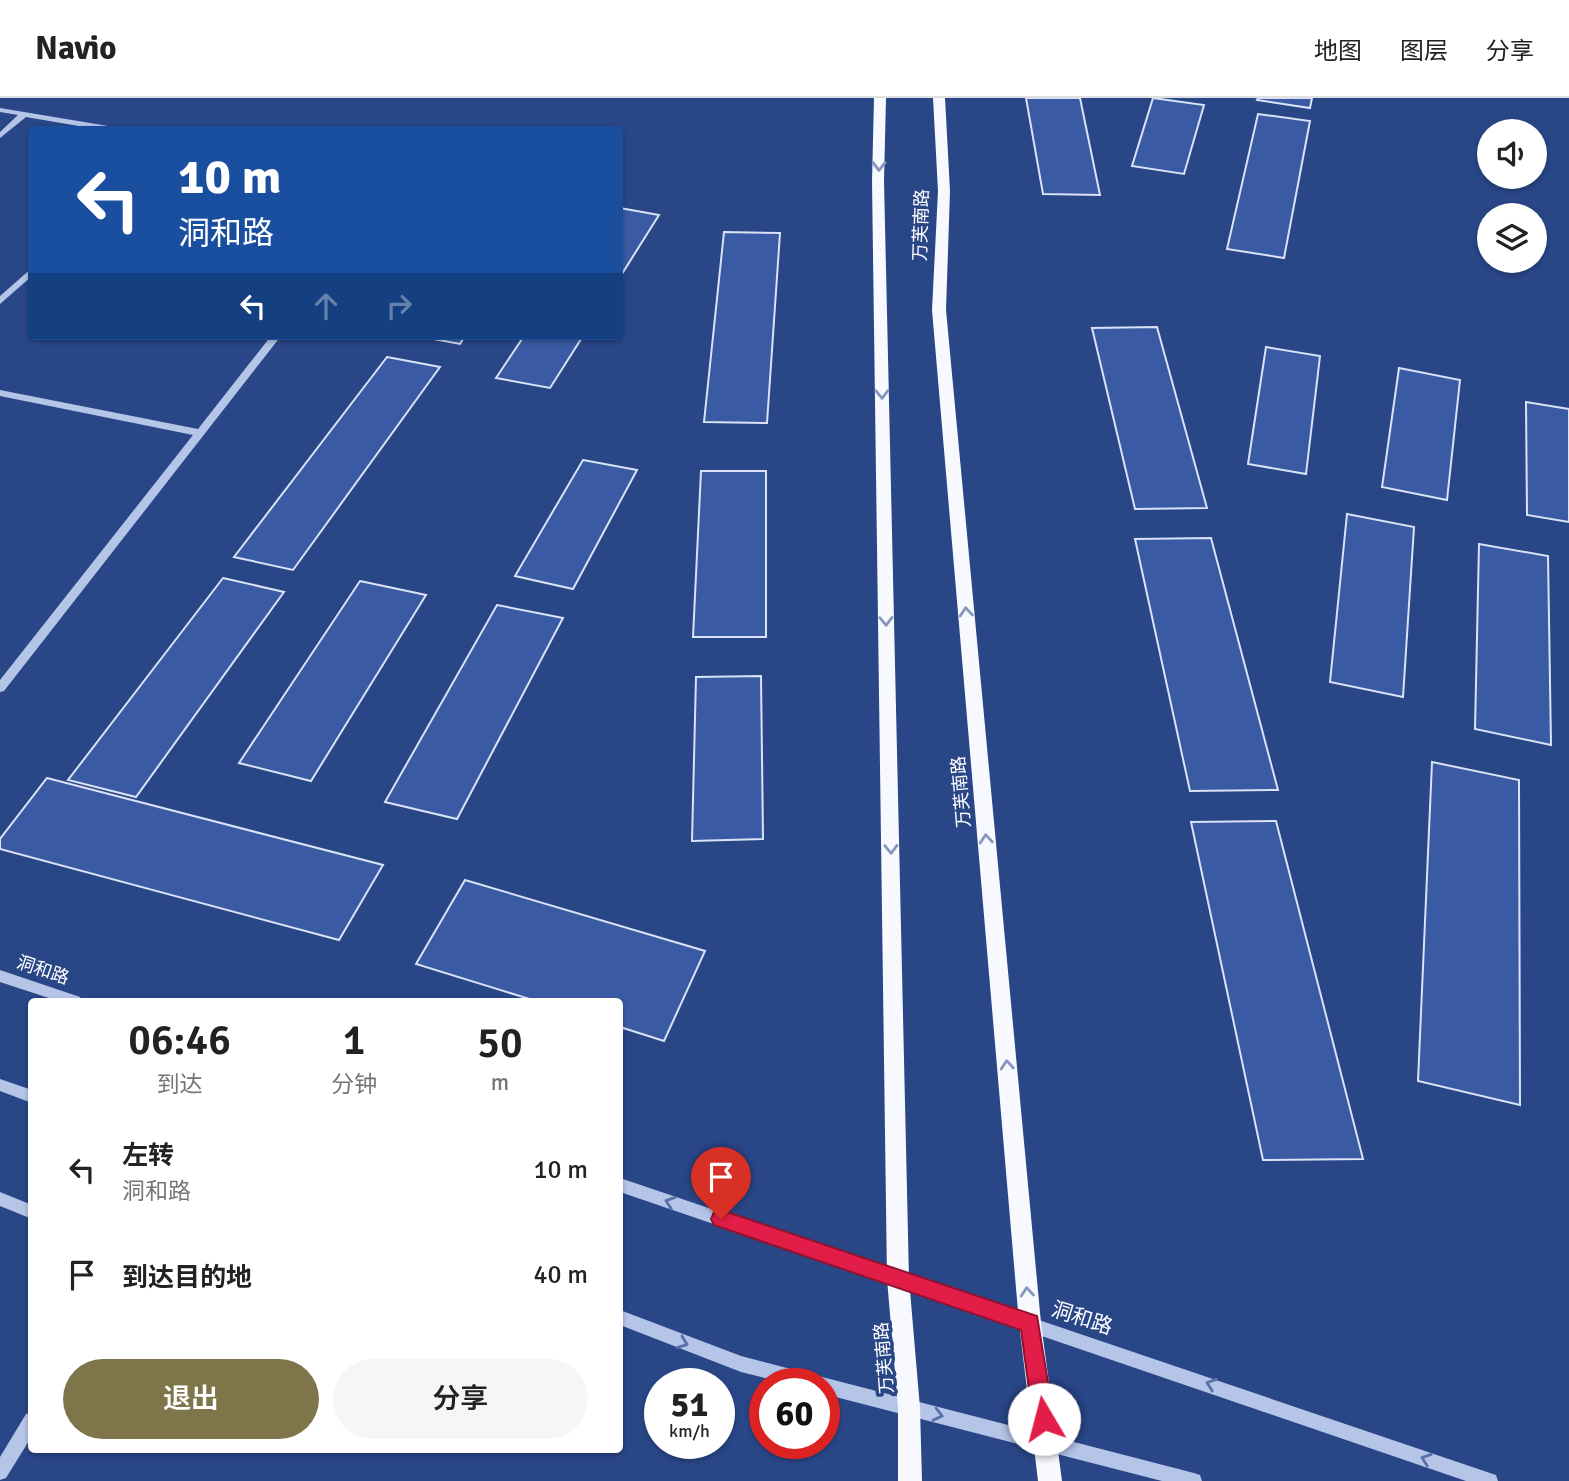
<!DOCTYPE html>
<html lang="zh">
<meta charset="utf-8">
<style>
:root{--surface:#fff;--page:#f6f6f6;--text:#222;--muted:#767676;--line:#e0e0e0;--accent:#7e764a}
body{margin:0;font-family:Signika,"Noto Sans SC",sans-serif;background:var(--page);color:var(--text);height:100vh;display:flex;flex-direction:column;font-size:26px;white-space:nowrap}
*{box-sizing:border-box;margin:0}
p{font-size:23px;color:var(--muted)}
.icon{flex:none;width:38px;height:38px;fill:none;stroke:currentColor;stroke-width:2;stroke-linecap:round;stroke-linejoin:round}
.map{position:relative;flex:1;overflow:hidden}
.sheet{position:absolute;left:28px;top:900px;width:595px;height:455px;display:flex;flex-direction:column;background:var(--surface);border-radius:7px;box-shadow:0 2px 5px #0004}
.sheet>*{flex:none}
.banner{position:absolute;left:28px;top:28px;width:595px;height:214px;border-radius:7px;box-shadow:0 2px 5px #0004;background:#1a4fa0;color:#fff;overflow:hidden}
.fabs{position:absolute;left:1477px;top:21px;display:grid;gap:14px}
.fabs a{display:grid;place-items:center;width:70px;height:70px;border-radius:50%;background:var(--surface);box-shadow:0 2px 5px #0004;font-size:35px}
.speed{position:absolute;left:644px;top:1270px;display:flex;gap:14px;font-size:35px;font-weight:700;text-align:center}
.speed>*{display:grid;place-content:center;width:91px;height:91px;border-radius:50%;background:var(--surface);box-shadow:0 2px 5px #0004;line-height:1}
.speed small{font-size:18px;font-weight:400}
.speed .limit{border:10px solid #d22;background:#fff;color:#111}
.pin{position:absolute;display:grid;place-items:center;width:60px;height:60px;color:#fff;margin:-72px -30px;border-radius:50% 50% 50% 0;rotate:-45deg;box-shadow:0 0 7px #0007}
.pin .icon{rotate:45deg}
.me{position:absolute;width:77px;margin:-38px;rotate:352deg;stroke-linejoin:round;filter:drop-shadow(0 0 5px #0008)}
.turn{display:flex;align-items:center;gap:24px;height:147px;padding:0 35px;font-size:32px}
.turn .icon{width:91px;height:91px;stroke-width:2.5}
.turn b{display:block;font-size:49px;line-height:60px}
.lanes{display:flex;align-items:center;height:66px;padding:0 35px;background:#0003;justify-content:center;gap:35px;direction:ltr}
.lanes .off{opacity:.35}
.eta{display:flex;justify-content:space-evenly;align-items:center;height:119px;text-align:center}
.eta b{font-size:42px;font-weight:600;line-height:49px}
.button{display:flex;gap:14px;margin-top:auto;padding:14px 35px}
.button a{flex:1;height:80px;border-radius:42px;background:var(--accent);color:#fff;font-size:28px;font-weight:600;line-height:80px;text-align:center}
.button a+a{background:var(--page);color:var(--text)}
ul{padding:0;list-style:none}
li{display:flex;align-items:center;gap:21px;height:105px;padding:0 35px}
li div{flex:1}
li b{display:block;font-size:26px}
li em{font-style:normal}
header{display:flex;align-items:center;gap:42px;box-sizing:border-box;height:98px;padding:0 35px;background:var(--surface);border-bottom:2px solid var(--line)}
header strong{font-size:33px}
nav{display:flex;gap:38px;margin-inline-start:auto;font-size:24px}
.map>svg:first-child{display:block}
.building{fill:#3a5ba3;stroke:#d9e2f6;stroke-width:2}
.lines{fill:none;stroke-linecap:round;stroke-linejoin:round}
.minor{fill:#b5c5e8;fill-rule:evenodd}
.major{fill:#f7f9fe;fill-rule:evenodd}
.oneway{stroke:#8697bd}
.oneway2{stroke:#5a72a9}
.route{fill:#e11d48;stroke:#92132f;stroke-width:2}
.labels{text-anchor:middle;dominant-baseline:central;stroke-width:7;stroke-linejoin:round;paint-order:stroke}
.street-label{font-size:18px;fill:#fff;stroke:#294687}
.near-street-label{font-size:21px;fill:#fff;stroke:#294687}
</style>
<header>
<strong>Navio</strong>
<nav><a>地图</a><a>图层</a><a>分享</a></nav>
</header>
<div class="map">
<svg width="1569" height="1383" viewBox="0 0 1569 1383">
<rect width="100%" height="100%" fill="#294687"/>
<path class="building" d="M1026,0H1080L1100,97L1043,96Z
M1153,0L1204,7L1184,76L1132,68Z
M1258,0H1312L1310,10L1257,2Z
M1258,16L1310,23L1284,160L1227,151Z
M620,110L659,117L620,179Z
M724,134L780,135L767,325L704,324Z
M1157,229L1207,410L1135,411L1092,230Z
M418,238H465L460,246Z
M524,238H583L550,290L496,280Z
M1266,249L1320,258L1306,376L1248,366Z
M387,259L440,269L293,472L234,459Z
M1399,270L1460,282L1447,402L1382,389Z
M1526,304L1569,311V424L1527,417Z
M583,362L637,372L573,491L515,478Z
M701,373H766V539H693Z
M1347,416L1414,429L1403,599L1330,584Z
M1211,440L1278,692L1190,693L1135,441Z
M1479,446L1548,458L1551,647L1475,631Z
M223,480L284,494L136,699L68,682Z
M360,483L426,497L311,683L239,665Z
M497,507L563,520L457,721L385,704Z
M761,578L763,741L692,743L696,579Z
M1432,664L1519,682L1520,1007L1418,983Z
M47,680L383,767L339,842L0,751V741Z
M1276,723L1363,1061L1263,1062L1191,724Z
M465,782L705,853L664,943L620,929V903H536L416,866Z"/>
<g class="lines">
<path class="minor" d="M0,10L120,30L124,32H102L26,19L0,40V34L18,17L0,14Z
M32,170V178L0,206V198Z
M271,238H281L4,593L0,594V582L193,337L0,298V292L198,331Z
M0,872L80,899L82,903H58L0,884Z
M0,981L32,992V1005L0,993Z
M620,1080L1490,1375L1496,1377L1498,1383H1466L620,1094Z
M0,1094L32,1107V1121L0,1108Z
M620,1212L741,1258L1194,1375L1200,1377L1202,1383H1162L824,1296V1286H788L741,1274L620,1227Z
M32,1314V1338L6,1380L0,1382V1359L26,1316Z"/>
<path class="major" d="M874,0H886L884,83L909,1181L920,1310L922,1383H898V1310L887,1181L872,83Z
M933,0H945L950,93L946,212L1041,1225L1062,1383H1038L1019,1225L932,212L938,93Z"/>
</g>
<defs><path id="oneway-chevron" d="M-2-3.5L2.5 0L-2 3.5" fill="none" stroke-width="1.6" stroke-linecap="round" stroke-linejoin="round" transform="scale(1.75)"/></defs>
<g class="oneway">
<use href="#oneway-chevron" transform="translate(879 68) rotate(91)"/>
<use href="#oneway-chevron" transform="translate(882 296) rotate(89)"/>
<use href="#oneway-chevron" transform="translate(966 514) rotate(-95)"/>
<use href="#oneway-chevron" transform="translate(886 523) rotate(89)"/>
<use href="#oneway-chevron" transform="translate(986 741) rotate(-95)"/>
<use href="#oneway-chevron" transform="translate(891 751) rotate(89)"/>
<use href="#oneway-chevron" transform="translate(1007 967) rotate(-95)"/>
<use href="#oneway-chevron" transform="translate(1027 1194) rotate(-95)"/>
</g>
<g class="oneway2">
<use href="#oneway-chevron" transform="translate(670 1104) rotate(-161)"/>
<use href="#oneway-chevron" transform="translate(683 1245) rotate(21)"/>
<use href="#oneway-chevron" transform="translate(1211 1286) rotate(-161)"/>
<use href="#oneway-chevron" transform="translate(938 1317) rotate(14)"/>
<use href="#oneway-chevron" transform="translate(1426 1361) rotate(-161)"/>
</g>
<path class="route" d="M721,1112L1037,1218L1054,1321L1051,1329L1044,1332L1036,1329L1033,1321L1021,1232L714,1127L711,1121L714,1114Z"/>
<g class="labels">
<g class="street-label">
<text transform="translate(921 127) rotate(-88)">万芙南路</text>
<text transform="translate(961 694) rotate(-95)">万芙南路</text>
<text transform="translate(43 872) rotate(19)">洞和路</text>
<text transform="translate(884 1260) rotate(-95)">万芙南路</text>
</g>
<g class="near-street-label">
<text transform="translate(1082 1220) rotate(18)">洞和路</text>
</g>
</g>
</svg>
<div class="fabs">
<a><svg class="icon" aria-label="sound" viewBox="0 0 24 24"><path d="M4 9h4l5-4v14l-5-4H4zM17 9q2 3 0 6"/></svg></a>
<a><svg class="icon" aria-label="layers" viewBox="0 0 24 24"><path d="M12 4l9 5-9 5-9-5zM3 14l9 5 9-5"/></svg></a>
</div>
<div class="speed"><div>51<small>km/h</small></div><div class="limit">60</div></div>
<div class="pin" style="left:721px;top:1121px;background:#d93025"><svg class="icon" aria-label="arrive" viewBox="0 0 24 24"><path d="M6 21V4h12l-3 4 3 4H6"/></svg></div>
<svg class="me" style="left:1044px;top:1321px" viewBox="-20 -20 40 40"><circle r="19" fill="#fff"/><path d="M0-13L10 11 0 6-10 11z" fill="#e11d48"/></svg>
<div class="banner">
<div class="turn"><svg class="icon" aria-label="left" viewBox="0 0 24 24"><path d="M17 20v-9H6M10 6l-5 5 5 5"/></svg><div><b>10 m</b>洞和路</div></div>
<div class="lanes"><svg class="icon" aria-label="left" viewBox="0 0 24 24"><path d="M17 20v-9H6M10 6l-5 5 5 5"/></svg><svg class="icon off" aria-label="ahead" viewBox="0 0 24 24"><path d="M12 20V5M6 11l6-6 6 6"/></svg><svg class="icon off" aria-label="right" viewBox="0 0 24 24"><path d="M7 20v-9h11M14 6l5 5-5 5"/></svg></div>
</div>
<section class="sheet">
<div class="eta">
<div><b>06:46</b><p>到达</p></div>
<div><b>1</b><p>分钟</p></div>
<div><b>50</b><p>m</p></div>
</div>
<ul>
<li><svg class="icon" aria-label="left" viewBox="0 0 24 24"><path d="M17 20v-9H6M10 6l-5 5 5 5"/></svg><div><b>左转</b><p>洞和路</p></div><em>10 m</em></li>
<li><svg class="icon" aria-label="arrive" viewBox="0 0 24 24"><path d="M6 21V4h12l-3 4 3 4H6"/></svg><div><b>到达目的地</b></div><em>40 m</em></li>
</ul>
<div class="button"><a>退出</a><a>分享</a></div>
</section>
</div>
